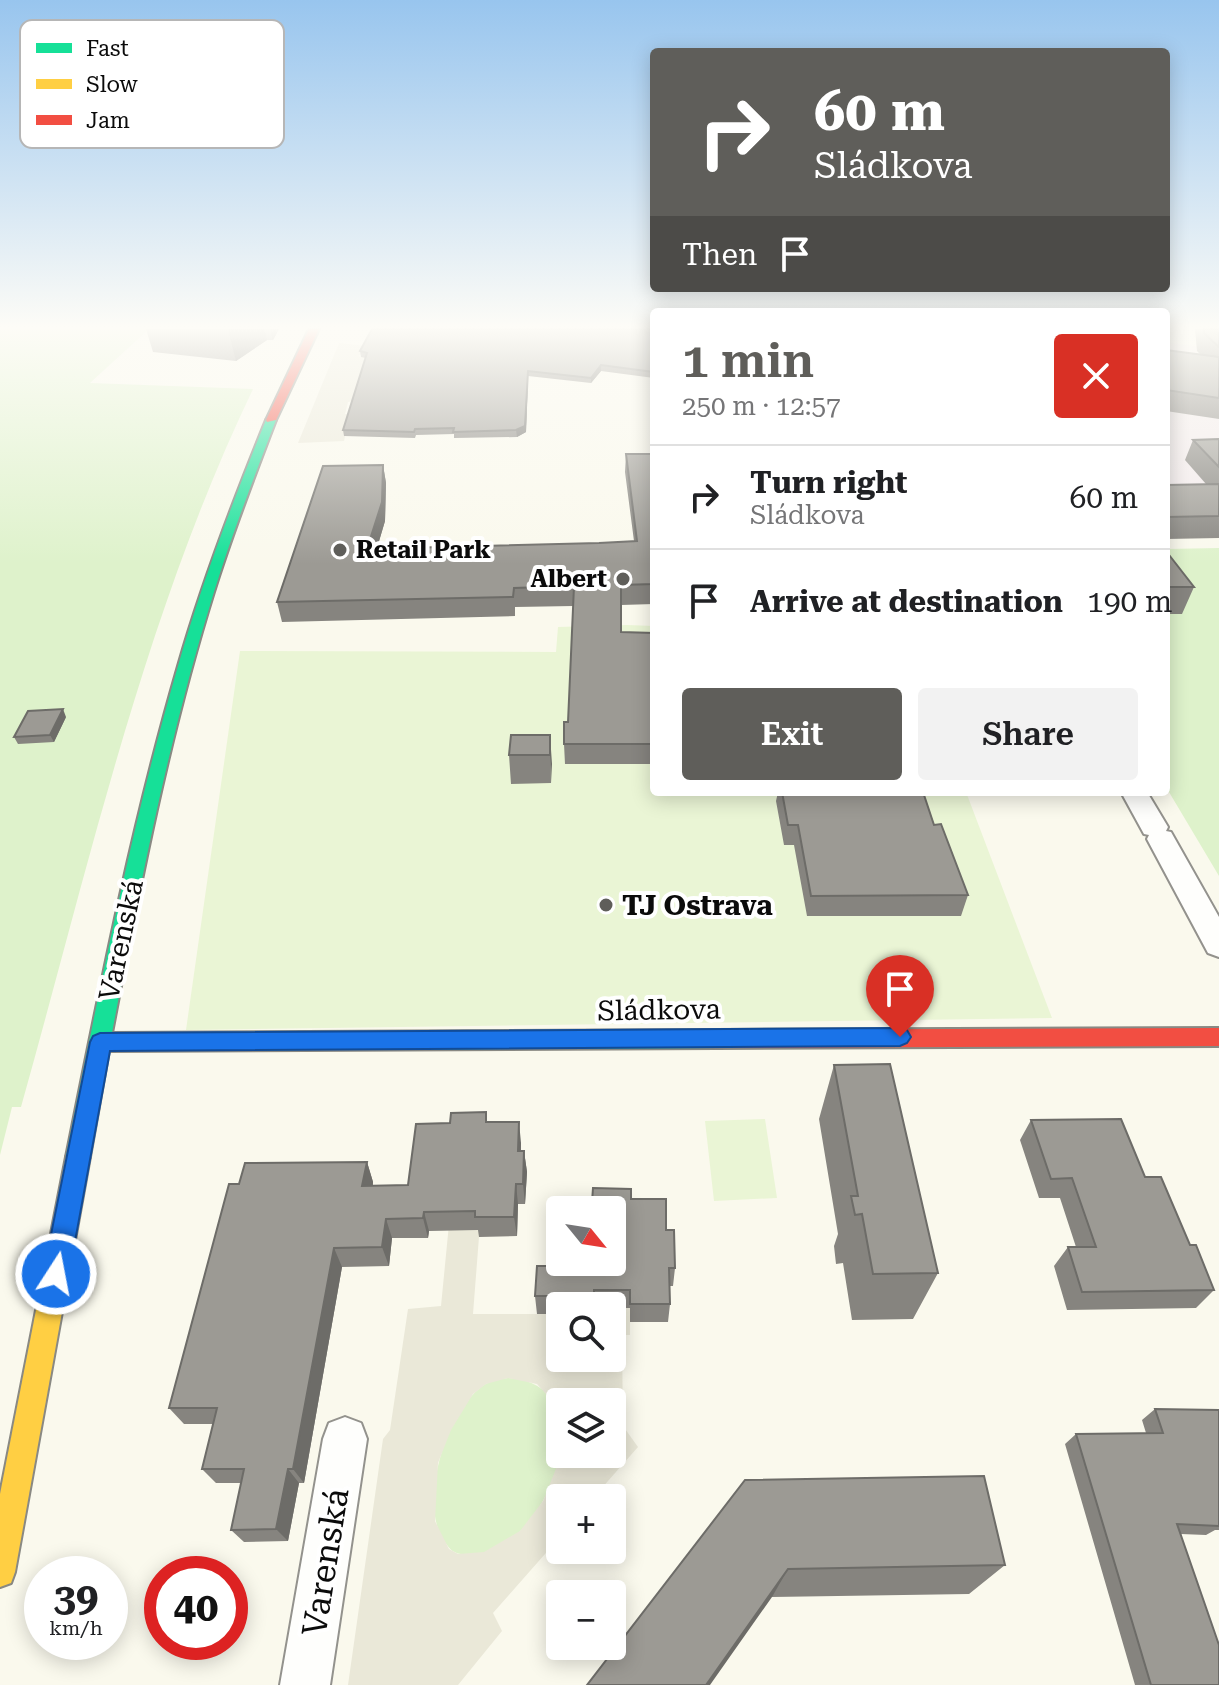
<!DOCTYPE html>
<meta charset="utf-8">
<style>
:root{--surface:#fff;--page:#f2f2f2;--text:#202124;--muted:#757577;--line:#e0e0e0;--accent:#5f5e5a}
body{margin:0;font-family:"Roboto Serif",serif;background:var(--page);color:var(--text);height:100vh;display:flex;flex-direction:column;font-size:30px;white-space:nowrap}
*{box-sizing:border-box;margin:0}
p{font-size:26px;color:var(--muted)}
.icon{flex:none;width:44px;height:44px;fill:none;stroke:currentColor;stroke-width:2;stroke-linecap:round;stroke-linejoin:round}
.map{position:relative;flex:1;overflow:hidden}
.details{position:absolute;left:650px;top:308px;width:520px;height:488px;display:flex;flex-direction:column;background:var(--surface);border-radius:8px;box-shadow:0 4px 20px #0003}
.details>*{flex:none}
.top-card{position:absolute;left:650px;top:48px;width:520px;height:244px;border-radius:8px;box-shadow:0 4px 20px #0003;background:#5f5e5a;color:#fff;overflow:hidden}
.needle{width:52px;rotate:120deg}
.tools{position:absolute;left:546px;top:1196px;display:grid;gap:16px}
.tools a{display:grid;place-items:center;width:80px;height:80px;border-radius:8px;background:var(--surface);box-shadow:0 4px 20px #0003;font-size:40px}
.speed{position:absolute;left:24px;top:1556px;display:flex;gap:16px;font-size:40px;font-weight:700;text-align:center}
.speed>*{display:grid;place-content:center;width:104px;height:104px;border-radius:50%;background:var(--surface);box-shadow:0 4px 20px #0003;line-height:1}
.speed small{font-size:20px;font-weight:400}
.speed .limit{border:12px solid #d22;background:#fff;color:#111}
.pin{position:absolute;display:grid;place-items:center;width:68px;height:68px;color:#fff;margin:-82px -34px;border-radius:50% 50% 50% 0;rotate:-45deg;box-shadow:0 0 8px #0007}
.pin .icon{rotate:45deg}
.me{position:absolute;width:88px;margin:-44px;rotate:11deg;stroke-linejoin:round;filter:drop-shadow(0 0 6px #0008)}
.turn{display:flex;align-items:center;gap:28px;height:168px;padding:0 32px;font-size:36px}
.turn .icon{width:104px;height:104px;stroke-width:2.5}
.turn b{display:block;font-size:56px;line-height:68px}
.then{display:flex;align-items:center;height:76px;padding:0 32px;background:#0003;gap:16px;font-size:30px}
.round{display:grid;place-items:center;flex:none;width:84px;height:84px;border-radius:8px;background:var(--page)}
.headline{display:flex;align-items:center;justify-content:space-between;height:136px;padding:0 32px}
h1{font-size:48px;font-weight:600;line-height:60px;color:var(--accent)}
.primary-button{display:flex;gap:16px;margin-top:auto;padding:16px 32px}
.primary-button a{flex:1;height:92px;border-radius:8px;background:var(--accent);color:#fff;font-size:32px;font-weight:600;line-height:92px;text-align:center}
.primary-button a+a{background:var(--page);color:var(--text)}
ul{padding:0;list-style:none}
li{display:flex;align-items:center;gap:24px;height:104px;padding:0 32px;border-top:2px solid var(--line)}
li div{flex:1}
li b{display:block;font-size:30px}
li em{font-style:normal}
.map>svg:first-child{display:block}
.industrial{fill:#f2eaec}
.green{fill:#def2cb}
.pitch{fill:#eaf5d5}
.plaza{fill:#eae8d8;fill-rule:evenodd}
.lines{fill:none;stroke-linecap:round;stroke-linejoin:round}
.street-casing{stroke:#93928d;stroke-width:4}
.fast-casing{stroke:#898983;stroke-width:4}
.slow-casing{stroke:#898983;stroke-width:4}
.jam-casing{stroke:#898983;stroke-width:4}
.street{fill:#fefefc;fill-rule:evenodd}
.fast{fill:#16e098;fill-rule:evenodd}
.slow{fill:#ffcf43;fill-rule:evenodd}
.jam{fill:#f24e42;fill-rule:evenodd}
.wall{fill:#86847f}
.shaded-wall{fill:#6d6c68}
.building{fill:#9c9a94;stroke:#6d6c68;stroke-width:2;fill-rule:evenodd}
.route{fill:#1a73e8;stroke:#114b97;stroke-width:2}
.poi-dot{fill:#5f5e5a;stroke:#fff;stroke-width:3}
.labels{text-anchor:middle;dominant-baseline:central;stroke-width:8;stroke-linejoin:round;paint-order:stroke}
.far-poi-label{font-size:24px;font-weight:bold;fill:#0b0b0b;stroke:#fff;text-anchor:start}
.poi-label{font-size:28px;font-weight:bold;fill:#0b0b0b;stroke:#fff;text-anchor:start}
.street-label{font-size:28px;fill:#0b0b0b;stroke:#fff}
.near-street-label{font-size:34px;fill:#0b0b0b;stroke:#fff}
.key{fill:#fff;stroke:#b6b6b6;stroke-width:2}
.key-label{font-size:22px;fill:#0b0b0b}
</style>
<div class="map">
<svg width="1219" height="1685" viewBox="0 0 1219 1685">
<rect width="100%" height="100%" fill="#faf9ed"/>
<path class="industrial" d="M1166,339L1171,343L1219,349V538H1166Z"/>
<path class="green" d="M0,329H149L90,383L253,389C144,616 89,865 21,1107H12L0,1155Z
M1219,548V876L1166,787V549Z
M508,1378C614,1383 543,1569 461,1554C452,1553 448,1547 443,1539C419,1502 446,1414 480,1388C488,1381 498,1379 508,1378Z"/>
<path class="pitch" d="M627,625L654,626V792H966L1052,1018L186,1030L240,651L556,652L558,627Z
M765,1119L777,1198L714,1201L705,1121Z"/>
<path class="plaza" d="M339,343L376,347L358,356L368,358L354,401L348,402L345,414H350L344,441L298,443Z
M449,1224H480L473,1314H556V1323H560V1358H612V1308H630V1335H622L623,1426L638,1447L593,1498H560V1537L493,1613L502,1631L458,1685H348L383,1439L390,1430L408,1309L441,1306ZM508,1378L537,1384L554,1403L560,1417V1402H612V1454H562L543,1501L520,1531L484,1552L458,1554L449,1549L435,1521L438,1463L451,1430L473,1394L486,1384Z"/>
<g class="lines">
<defs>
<path id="street" d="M1121,792H1147L1168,827L1166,831L1171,832L1219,917V957L1208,953L1147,839L1149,835L1144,834Z
M345,1417L361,1423L367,1439L330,1685H280L323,1439L329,1423Z"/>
<path id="fast" d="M271,417L276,420C254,477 232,534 214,592C169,736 140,885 112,1033L716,1030L724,1033L727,1039L724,1045L716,1048L109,1051L90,1157L86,1165L78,1168L70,1165L66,1157C99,992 131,827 178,666C202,582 233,501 266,420Z"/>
<path id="slow" d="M78,1146L86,1149L90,1157L15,1572L11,1583L0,1587V1494L66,1157L70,1149Z"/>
<path id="jam" d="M309,329H319L276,420L267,422L266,420Z
M1219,1028V1046L716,1048L708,1045L705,1039L708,1033L716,1030Z"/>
</defs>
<use href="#street" class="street-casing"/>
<use href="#fast" class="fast-casing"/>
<use href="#slow" class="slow-casing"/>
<use href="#jam" class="jam-casing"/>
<use href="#street" class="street"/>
<use href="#fast" class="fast"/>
<use href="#slow" class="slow"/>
<use href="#jam" class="jam"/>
</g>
<path class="wall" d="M146,329H279L273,340H267L236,361L153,352Z
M654,329V378L601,371L591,383L528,376L526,432L517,437L454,438V434L416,435L415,438L344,436L343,430L366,358L361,357L360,351Z
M1195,329H1219V419L1166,411V350L1200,354L1197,351Z
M1219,439V538L1166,539V485L1206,484L1185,460L1193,440Z
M626,454H654V604L621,605V632L654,633V764H565L564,744L568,722L573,606L515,607V616L282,622L277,602L383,465L386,483L385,521L377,548L599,543L634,541L625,472Z
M1166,551L1194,587L1182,614H1166Z
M66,717L54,742L18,744L14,737Z
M550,735L551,783L511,784L509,755Z
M778,792H923L934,825L968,895L961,916H807L794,845H784L776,801Z
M834,1065L938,1273L913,1319L852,1320L843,1263L836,1264L834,1246L838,1234L819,1119Z
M1031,1120L1145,1177L1190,1245L1214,1290L1196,1308L1067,1310L1054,1266L1068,1247H1076L1060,1198H1039L1020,1140Z
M488,1122L521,1143V1151H524L527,1172L525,1204H518L517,1236L479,1237L478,1230L429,1231L428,1238H392L389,1266L342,1267L304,1483H299L288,1541L244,1542L231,1530L241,1483H216L202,1469L213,1424H184L169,1408L239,1184L367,1162L373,1182V1185H408Z
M631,1199L666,1230L675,1268L673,1286H669L670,1304L668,1322H630V1308H612V1306H560V1323H555V1314H537L535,1296L592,1202Z
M1155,1409L1219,1410V1530H1215L1206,1535L1181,1534L1219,1685H1135L1065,1444L1076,1434L1146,1433L1142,1420Z
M745,1480L1005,1565L969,1594L772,1597Z"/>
<path class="shaded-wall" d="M228,329H264L267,340L236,361Z
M270,329H279L273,340Z
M601,365V371L591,383V378Z
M528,376L526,432L517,437L516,430Z
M383,465L386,483L385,521L371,568L367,549Z
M63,709L66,717L54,742L50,735Z
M550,735L552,764L551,783L550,755Z
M519,1122L521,1143L520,1172L518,1151Z
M524,1151L527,1172L525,1204L523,1184Z
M367,1162L373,1182L370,1206L362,1186Z
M516,1184L518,1204L517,1236L514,1217Z
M424,1212L429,1231L428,1238L423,1218Z
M386,1219L392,1238L389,1266L382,1247Z
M334,1248L342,1267L304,1483L293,1469Z
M288,1469L299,1483L288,1541L276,1529Z
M788,1569L772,1597L710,1685H706Z"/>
<path class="building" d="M372,329H654V372L601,365L591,378L528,371L525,426L516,430L453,432L454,428L415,429L414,432L343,430L367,353L360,351Z
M1204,329H1219V347L1204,333Z
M1166,350L1219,357V398L1166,390Z
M1219,439V467L1193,440Z
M626,454H654V584L621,585V632L654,633V744H564V722H568L574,586L514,588L513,597L277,602L323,466L383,465L382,502L367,549L599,543L637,541Z
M1219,484V516L1166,517V485Z
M1166,551L1194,587H1166Z
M63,709L50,735L14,737L28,711Z
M511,735H550V755H509Z
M782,792H923L934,825L941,824L968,895L811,896L798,825H788Z
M890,1064L938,1273L873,1274L862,1214L855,1215L851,1196H858L834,1065Z
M486,1112V1122H519L518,1151H524L523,1184H516L514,1217H475V1211L424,1212L423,1218L386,1219L382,1247L334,1248L293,1469H288L276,1529L231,1530L244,1469H202L217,1408H169L229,1184H239L245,1163L367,1162L362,1186L408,1185L416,1124L450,1123L451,1113Z
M1121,1119L1145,1177H1161L1190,1245H1196L1214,1290L1082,1292L1068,1247H1096L1072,1178L1051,1179L1031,1120Z
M593,1188L631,1189V1199H666V1230H674L675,1268H669L670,1304H630V1290H594V1297H575L574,1305L554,1306V1296H535L537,1266H555L558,1201L592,1202ZM560,1210H612V1262H560Z
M1155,1409L1219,1410V1526L1177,1524L1219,1645V1685H1151L1076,1434L1163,1433Z
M984,1476L1005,1565L788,1569L706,1685H587L745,1480Z"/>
<linearGradient id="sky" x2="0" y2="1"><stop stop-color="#98c5ee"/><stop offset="0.58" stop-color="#fdfcf7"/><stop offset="1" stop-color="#fdfcf7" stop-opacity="0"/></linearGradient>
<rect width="1219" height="564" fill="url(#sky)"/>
<path class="route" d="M900,1028L907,1030L911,1037L907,1043L900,1046L110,1051L69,1274L65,1283L56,1287L47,1283L43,1274L90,1042L93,1036L100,1033Z"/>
<g class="poi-dot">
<circle cx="340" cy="550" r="8"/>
<circle cx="623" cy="579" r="8"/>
<circle cx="606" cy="905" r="8"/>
</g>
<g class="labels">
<g class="far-poi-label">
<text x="356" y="550">Retail Park</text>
<text x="607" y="579" text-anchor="end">Albert</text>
</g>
<g class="poi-label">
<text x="622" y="905">TJ Ostrava</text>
</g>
<g class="street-label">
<text transform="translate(121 940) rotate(-78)">Varenská</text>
<text transform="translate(659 1010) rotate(-1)">Sládkova</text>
</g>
<g class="near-street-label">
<text transform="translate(325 1562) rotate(-81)">Varenská</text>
</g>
</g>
<rect x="20" y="20" width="264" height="128" rx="12" class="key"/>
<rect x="36" y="43" width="36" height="10" fill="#16e098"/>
<rect x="36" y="79" width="36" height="10" fill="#ffcf43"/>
<rect x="36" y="115" width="36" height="10" fill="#f24e42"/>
<g class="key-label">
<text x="86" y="56">Fast</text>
<text x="86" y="92">Slow</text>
<text x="86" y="128">Jam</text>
</g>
</svg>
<div class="tools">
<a><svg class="needle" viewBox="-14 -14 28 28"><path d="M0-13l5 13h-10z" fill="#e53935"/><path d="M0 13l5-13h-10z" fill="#757577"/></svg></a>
<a><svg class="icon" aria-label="search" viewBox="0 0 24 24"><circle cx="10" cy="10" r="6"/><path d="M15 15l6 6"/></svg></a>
<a><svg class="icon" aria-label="layers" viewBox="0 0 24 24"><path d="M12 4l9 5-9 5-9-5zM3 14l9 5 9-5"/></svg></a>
<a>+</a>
<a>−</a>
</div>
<div class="speed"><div>39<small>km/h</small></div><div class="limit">40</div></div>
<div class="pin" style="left:900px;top:1037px;background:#d93025"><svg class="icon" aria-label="arrive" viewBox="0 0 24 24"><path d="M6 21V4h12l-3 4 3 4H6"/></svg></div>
<svg class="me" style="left:56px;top:1274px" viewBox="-20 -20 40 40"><circle r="17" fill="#1a73e8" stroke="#fff" stroke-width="3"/><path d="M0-11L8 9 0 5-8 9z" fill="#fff"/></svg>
<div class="top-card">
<div class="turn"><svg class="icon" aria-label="right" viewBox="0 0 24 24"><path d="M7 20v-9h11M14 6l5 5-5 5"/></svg><div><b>60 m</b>Sládkova</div></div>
<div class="then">Then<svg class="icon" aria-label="arrive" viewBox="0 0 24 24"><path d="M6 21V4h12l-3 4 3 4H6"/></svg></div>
</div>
<section class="details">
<div class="headline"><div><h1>1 min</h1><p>250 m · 12:57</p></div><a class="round" style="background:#d93025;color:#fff"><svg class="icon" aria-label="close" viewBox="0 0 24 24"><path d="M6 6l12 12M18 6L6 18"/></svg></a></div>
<ul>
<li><svg class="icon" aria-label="right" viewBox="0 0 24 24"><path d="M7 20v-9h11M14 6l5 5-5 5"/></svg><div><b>Turn right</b><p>Sládkova</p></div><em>60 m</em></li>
<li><svg class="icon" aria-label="arrive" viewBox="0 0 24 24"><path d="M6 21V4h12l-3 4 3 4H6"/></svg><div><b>Arrive at destination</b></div><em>190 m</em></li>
</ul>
<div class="primary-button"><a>Exit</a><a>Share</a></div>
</section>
</div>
